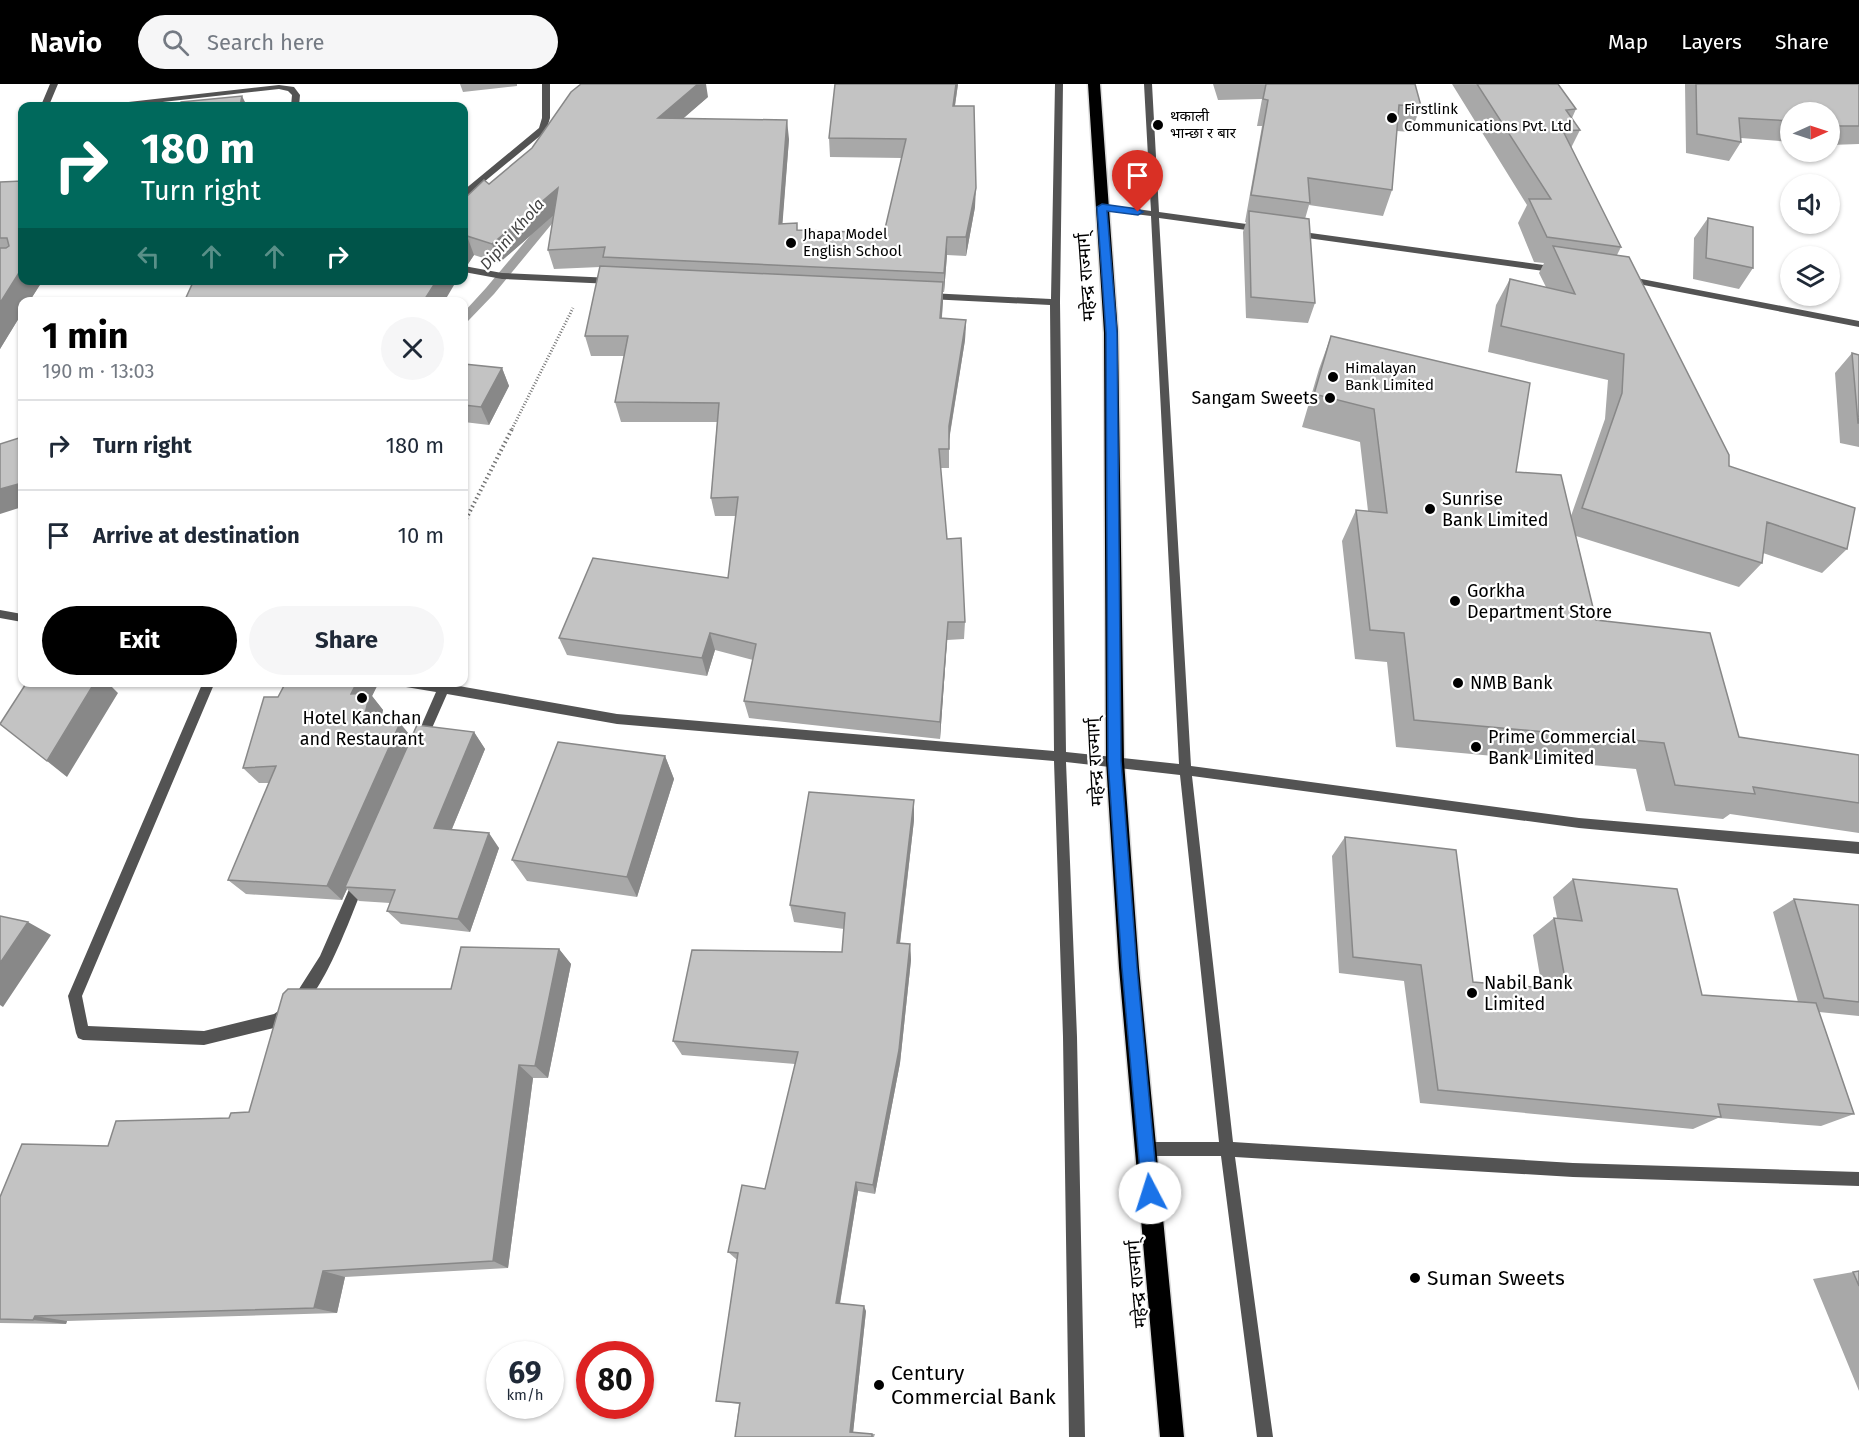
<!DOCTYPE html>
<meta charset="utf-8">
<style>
:root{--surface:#fff;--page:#f6f6f7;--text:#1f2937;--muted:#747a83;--line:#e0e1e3;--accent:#000}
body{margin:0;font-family:"Fira Sans","Noto Sans Devanagari",sans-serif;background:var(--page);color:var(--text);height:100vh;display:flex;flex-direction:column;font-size:22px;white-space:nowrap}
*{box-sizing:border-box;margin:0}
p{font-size:20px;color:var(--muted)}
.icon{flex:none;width:33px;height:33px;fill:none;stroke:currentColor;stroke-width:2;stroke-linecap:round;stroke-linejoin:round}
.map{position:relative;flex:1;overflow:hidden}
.drawer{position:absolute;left:18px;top:213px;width:450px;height:390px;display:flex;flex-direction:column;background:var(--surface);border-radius:12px;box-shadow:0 2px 4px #0004}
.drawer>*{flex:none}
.top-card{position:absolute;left:18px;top:18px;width:450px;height:183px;border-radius:12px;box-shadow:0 2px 4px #0004;background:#00695c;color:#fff;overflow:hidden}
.needle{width:39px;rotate:87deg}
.fabs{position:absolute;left:1780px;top:18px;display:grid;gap:12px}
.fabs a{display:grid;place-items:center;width:60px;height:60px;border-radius:50%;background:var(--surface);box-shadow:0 2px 4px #0004;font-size:30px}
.speed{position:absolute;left:486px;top:1257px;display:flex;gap:12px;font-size:30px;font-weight:700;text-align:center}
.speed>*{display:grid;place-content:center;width:78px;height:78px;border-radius:50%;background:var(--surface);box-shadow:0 2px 4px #0004;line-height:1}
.speed small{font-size:15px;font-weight:400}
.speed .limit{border:9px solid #d22;background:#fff;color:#111}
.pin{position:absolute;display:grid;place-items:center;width:51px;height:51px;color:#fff;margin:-62px -26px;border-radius:50% 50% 50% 0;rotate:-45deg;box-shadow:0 0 6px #0007}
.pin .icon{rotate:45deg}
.me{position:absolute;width:66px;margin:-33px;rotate:355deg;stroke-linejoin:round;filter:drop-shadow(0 0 4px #0008)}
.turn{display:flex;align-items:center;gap:21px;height:126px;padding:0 24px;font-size:27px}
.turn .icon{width:78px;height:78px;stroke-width:2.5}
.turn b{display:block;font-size:42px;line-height:51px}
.lanes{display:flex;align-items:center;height:57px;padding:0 24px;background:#0003;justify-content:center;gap:30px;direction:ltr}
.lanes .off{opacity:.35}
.round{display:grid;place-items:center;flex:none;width:63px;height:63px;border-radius:32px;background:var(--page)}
.overview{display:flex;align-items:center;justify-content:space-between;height:102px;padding:0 24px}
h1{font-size:36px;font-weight:700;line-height:45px;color:var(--accent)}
.cta{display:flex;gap:12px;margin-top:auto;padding:12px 24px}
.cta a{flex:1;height:69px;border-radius:36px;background:var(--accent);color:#fff;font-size:24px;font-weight:700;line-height:69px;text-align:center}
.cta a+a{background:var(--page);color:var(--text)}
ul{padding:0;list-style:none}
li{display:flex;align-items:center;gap:18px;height:90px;padding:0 24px;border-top:2px solid var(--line)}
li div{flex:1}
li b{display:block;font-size:22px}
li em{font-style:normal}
header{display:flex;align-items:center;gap:36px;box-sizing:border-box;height:84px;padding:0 30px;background:var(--accent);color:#fff}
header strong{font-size:28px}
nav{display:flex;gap:33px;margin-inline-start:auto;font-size:21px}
.search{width:420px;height:54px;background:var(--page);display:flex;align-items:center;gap:15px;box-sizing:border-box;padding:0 21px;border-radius:33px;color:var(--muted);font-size:22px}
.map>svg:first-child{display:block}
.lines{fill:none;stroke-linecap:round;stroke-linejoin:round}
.stream{fill:#a1a1a1;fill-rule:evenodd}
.highway-casing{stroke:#dbdbdb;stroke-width:3}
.path-far1{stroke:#757575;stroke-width:3;stroke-dasharray:1 2;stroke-linecap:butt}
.path{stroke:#757575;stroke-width:4;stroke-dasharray:1.5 3;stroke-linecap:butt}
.street{fill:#535353;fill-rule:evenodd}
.highway{fill:#000;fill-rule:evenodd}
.wall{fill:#a8a8a8}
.shaded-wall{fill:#888}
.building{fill:#c3c3c3;stroke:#888;stroke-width:1.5}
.route{fill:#1a73e8;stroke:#114b97;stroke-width:1.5}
.poi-dot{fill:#000;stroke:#fff;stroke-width:2}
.labels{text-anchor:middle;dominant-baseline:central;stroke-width:4.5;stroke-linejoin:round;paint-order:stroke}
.far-poi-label{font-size:15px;fill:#000;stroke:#fff;text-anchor:start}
.far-water-label{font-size:16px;font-style:italic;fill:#424242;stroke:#fff}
.street-label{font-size:18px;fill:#000;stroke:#fff}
.poi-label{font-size:18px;fill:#000;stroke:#fff;text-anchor:start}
.near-poi-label{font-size:21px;fill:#000;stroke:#fff;text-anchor:start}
</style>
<header>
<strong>Navio</strong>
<div class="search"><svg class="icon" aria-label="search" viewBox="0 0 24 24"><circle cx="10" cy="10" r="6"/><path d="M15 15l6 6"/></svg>Search here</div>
<nav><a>Map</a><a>Layers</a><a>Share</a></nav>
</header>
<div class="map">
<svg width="1859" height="1353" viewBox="0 0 1859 1353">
<rect width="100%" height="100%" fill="#fff"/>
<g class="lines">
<path class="stream" d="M565,114L570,117L569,119L494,210L468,237L464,238V228L486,204L561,115Z"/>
<defs>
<path id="highway" d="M1088,0H1100L1118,249L1124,677L1139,884L1184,1353H1160L1119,884L1106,677L1104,249Z"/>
</defs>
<use href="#highway" class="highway-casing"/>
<path class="path-far1" d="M512,345L573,224"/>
<path class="path" d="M464,439L513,343"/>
<path class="street" d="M50,0H58L50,19L51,22H43L42,19Z
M542,0H550V34L546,47L467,112H464V106L539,44L542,34Z
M1055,0H1063L1060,218L1066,668L1179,680L1151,132L1102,126L1098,123L1102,120L1151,127L1144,0H1152L1159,128L1261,142L1265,145L1261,148L1159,134L1191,682L1579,734L1859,758V770L1579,744L1192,692L1233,1058L1573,1079L1859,1088V1102L1573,1093L1235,1073L1273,1353H1257L1221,1072H1146L1141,1070L1139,1065L1141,1060L1146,1058H1219L1180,691L1066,678L1077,953L1085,1353H1069L1063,953L1054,677L617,640L447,610L425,660H417L415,656L436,608L406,603L401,598H436L617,630L1054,667L1050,221L929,215L924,212L929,209L1051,215Z
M279,1L294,3L300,11L299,22H291L292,11L288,7L279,5L127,22H107L111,20Z
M1296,147L1558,183L1562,186L1558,189L1293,152L1292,150Z
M464,182L502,189L612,194L616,197L612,200L502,195L464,188Z
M1626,192L1859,237V243L1623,197V193Z
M0,526L22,530V538L0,534Z
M203,598H215L82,912L88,942L204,947L274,930L287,921L292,923L294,928L292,933L278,943L204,961L83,956L78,954L76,949L68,912Z
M359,792L364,794L365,798C354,824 323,913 299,923L294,921L292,916L320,872L354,794Z"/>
<use href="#highway" class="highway"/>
</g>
<path class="wall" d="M460,0H517V2L463,8Z
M835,0H958L955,22L975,123L966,172L947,171L944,208H943L942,234L966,236L965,256L949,357V384H940L947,455L965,538L964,555L947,556L940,655L749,634L744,617L753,576L715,566L707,592L567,571L559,554L728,494L736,432H715L711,414L717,338H621L615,318L624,272H591L585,252L600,183L554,185L548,166L553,132L499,179L474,171L468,180H464V115L489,100L708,13L683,34L789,55L782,140L798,146L884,149L902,74L830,73L829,54Z
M1213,0H1415L1421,22L1411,48L1397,47L1392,106L1383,132L1309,121L1305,135L1315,219L1308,239L1246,234L1243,148L1246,138H1245L1262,42H1257L1262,15L1218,16Z
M1452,0H1558L1576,25L1572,34L1580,46L1571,64L1621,163L1617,171L1729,382L1847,465L1822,489L1763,469L1762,479L1739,503L1576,452L1596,536L1739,653L1859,671V749L1730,730L1723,735L1646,727L1636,685L1396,663L1387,578L1355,575L1342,457L1356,426L1368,427L1360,358L1302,343L1319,285L1331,252L1516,388L1571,432L1605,335L1608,296L1488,268L1496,221L1510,195L1546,203L1539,189L1544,179L1534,178L1518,139L1527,121Z
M1685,0H1859V60L1830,61V28H1791V58L1741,54V58L1729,77L1686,69Z
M0,98L22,196H43L29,218H22V229L0,265Z
M1708,134L1753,184L1739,205L1693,195L1694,154Z
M1852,269L1859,271V363L1840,359L1835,289Z
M464,280L502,284L509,302L489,341L464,338Z
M286,598H379L372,612L383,626L381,636L411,654L474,648L485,665L452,745L499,764L470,848L401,840L387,827L390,819L359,817L347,805L342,816L246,810L228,796L269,699H259L243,684Z
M665,672L674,695L637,813L527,797L512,776Z
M914,716V736L900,860H910L911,876L900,979L875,1110L858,1107L840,1220L866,1227L853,1349L875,1350L874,1353H735L739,1320L716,1317L737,1175H736L728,1168L765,1105L795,980L682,971L673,957L842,868L844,845L794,838L790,821Z
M1345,753L1473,898L1542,904L1533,851L1554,834H1557L1553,813L1573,795L1702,911L1798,918L1773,828L1794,815L1859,821V932L1819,928L1854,1030L1821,1042L1718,1034L1693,1045L1420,1019L1404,897L1339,889L1332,772Z
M559,865L571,880L548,994H533L508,1184L345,1193L337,1229L67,1237L66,1240L0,1239V1113L108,1062L229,1034L249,1028L451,905Z
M1859,1187V1307L1813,1195Z"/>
<path class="shaded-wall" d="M698,0H706L708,13L662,53L658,34Z
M956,0H958L952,41L953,22Z
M242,12L247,22H240Z
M787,36L789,55L781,159L779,140Z
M558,104L563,123L499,179L492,160Z
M976,104L975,123L966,172V153Z
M467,152L474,171L468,180L464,169V157Z
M947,153V171L944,208V189Z
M22,184V196H43L29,218H22V229L0,265V219Z
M437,196H457L444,218H423Z
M943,198V218L940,254V234Z
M966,236L965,256L948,361L949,342Z
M502,284L509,302L489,341L481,323Z
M22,399V423L0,430V405Z
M948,538L947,556L940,655V638Z
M710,549L715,566L707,592L702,574Z
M95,598H107L118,609L67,693L47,677Z
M357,598H379L372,612L383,626L377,651L364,634L351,610Z
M400,639L413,655L345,803L347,805L342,816L327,802Z
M474,648L485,665L446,759L434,744Z
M665,672L674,695L637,813L627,793Z
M914,716V736L898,875L897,859Z
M489,749L499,764L470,848L458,835Z
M28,838L51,851L3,923L0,921V879Z
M910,860L911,876L900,979L875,1110L873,1101Z
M559,865L571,880L548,994L535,982Z
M519,981L533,994L508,1184L493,1177Z
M856,1098L858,1107L839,1224L836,1219Z
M323,1187L345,1193L337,1229L314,1224Z
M864,1222L866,1227L853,1349L850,1348Z
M35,1232L67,1237L66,1240L33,1236Z"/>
<path class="building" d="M581,0H698L658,34L787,36L779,140L797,139V146L884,149L906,55L829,54L835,0H956L953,22H974L976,104L966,153H947L944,189L603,173L605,163L548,166L558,104L492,160L467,152L464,157V115L484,96L489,100L532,64L571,8Z
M1266,0H1415L1421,22L1399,21L1392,106L1308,94L1310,119L1251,111L1268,16L1263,15Z
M1477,0H1558L1576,25L1566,26L1580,46L1563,47L1621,163L1547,153L1529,115H1551Z
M1696,0H1859V42H1830V28H1791V37L1739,34L1741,58L1697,50Z
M242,12L240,22H179L181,18Z
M22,97V184L0,219V164H6L9,162L7,154H0V98Z
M1249,127L1309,135L1315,219L1251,213Z
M1708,134L1753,143V184L1706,174Z
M1553,162L1629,173L1729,371V382L1855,424L1847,465L1767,438L1762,479L1582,424L1622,309L1624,270L1501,242L1510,195L1575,210Z
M600,182L943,198L940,234L966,236L949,342V365H939L947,455L961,454L965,538H948L940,638L744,617L756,560L710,549L702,574L559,554L593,474L728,494L738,413L711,414L719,319L615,318L628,252H585Z
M194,196H437L423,218H184Z
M1331,252L1530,299L1516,388L1561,391L1596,536L1710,549L1739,653L1859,671V719L1753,703L1755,710L1675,701L1664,659L1414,636L1404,549L1370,546L1356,426L1387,429L1374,325L1314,310Z
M1852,269L1859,271V339H1858Z
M464,280L502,284L481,323L464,321Z
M22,353V399L0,405V360Z
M27,598H95L47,677L0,640Z
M286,598H357L351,610L370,609L364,634L400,639L327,802L228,796L276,682L243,684L264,613H278Z
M417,641L474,648L434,744L489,749L458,835L387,827L395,806L345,803Z
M558,658L665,672L627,793L512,776Z
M809,708L914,716L897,859L910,860L899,966L873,1101L856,1098L836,1219L864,1222L850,1348L872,1350V1353H735L740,1319L716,1317L738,1169L728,1168L742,1101L765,1105L798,968L673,957L692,866L842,868L845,829L790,821Z
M1345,753L1456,766L1473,898L1567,906L1554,834L1582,837L1573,795L1677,805L1702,911L1816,919L1854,1030L1718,1020L1721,1033L1438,1006L1421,881L1353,873Z
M1794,815L1859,821V918L1824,914Z
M0,832L28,838L0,879Z
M461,863L559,865L535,982L519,981L493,1177L323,1187L314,1224L35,1232L33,1236L0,1235V1113L22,1060L108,1062L116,1037L229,1034L231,1029L249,1028L283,910L288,905H451Z
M1859,1187V1202L1853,1188Z"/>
<path class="route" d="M1102,120L1138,125L1143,128L1138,131L1107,127L1117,249L1121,677L1137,884L1158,1109L1156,1115L1150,1118L1144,1115L1142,1109L1122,884L1108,677L1106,249L1097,123Z"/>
<g class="poi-dot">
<circle cx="1392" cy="34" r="6"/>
<circle cx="1158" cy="41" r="6"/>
<circle cx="791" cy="159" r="6"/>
<circle cx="1333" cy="293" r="6"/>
<circle cx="1330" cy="314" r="6"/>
<circle cx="1430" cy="425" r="6"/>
<circle cx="1455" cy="517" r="6"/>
<circle cx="1458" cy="599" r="6"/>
<circle cx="362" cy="614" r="6"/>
<circle cx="1476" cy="663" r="6"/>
<circle cx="1472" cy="909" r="6"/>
<circle cx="1415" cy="1194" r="6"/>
<circle cx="879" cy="1301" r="6"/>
</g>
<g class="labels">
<g class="far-poi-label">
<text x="1404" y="25">Firstlink<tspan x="1404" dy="17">Communications Pvt. Ltd</tspan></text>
<text x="1170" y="32">थकाली<tspan x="1170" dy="17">भान्छा र बार</tspan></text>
<text x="803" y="150">Jhapa Model<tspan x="803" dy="17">English School</tspan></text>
<text x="1345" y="284">Himalayan<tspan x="1345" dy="17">Bank Limited</tspan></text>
</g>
<g class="far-water-label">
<text transform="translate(512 150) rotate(-49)">Dipini Khola</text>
</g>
<g class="street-label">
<text transform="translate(1086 193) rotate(-94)">महेन्द्र राज्मार्ग्</text>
<text transform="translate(1095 678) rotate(-93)">महेन्द्र राज्मार्ग्</text>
<text transform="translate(1137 1200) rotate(-95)">महेन्द्र राज्मार्ग्</text>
</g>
<g class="poi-label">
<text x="1318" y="314" text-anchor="end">Sangam Sweets</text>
<text x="1442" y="415">Sunrise<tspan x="1442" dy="21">Bank Limited</tspan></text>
<text x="1467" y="507">Gorkha<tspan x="1467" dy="21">Department Store</tspan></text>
<text x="1470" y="599">NMB Bank</text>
<text x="362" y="634" text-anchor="middle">Hotel Kanchan<tspan x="362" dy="21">and Restaurant</tspan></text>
<text x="1488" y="653">Prime Commercial<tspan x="1488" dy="21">Bank Limited</tspan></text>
<text x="1484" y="899">Nabil Bank<tspan x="1484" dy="21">Limited</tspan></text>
</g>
<g class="near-poi-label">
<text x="1427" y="1194">Suman Sweets</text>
<text x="891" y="1289">Century<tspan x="891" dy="24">Commercial Bank</tspan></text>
</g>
</g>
</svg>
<div class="fabs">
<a><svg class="needle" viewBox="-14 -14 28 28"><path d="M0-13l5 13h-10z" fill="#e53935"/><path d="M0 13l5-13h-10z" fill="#747a83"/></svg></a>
<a><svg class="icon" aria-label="sound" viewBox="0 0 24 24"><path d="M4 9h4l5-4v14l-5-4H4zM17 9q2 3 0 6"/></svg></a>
<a><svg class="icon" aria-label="layers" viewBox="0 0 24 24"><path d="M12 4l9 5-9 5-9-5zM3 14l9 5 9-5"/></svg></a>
</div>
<div class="speed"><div>69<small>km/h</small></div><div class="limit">80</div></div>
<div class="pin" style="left:1138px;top:128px;background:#d93025"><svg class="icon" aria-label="arrive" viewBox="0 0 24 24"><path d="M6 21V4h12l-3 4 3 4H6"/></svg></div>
<svg class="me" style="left:1150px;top:1109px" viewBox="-20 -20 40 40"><circle r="19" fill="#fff"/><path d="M0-13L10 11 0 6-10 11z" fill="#1a73e8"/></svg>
<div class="top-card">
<div class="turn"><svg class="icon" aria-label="right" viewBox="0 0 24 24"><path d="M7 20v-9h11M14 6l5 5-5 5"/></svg><div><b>180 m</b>Turn right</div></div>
<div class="lanes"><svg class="icon off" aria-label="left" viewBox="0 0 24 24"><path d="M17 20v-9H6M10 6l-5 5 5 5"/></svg><svg class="icon off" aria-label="ahead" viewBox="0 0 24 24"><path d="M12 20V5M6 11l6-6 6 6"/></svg><svg class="icon off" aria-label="ahead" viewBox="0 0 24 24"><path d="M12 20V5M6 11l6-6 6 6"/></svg><svg class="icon" aria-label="right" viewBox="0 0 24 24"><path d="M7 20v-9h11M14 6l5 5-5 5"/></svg></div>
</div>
<section class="drawer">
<div class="overview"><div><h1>1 min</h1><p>190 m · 13:03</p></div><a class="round"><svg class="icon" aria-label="close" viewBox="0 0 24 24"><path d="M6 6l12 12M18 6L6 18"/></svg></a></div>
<ul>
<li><svg class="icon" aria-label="right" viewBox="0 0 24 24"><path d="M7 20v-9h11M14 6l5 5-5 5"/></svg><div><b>Turn right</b></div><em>180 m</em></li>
<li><svg class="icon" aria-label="arrive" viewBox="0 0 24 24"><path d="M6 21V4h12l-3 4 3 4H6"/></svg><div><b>Arrive at destination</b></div><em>10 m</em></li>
</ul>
<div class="cta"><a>Exit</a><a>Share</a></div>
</section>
</div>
